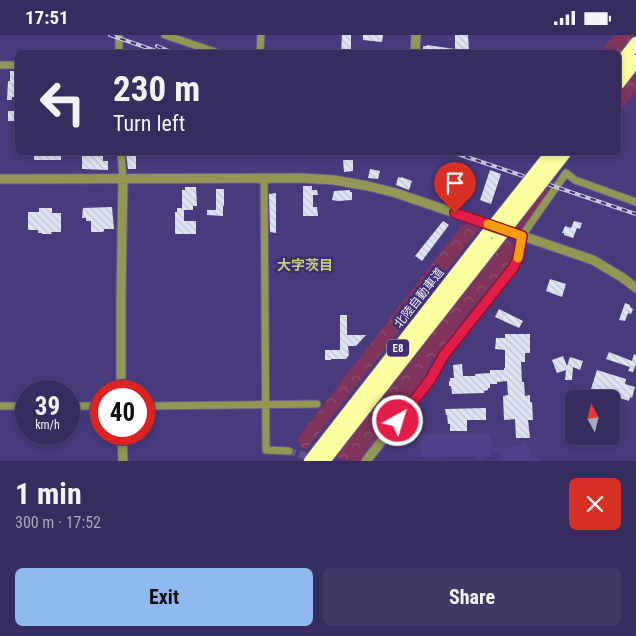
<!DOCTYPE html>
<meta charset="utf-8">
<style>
:root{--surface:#362c5e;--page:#413867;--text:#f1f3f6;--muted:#aaa7bc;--line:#504873;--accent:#90b9f0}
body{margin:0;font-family:"Roboto Condensed","Noto Sans JP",sans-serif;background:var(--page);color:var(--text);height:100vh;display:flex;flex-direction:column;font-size:19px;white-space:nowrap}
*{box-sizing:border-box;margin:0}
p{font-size:16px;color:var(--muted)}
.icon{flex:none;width:28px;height:28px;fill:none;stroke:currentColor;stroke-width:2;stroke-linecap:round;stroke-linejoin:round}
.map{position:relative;height:426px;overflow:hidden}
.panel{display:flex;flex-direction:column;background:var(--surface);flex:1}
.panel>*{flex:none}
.top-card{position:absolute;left:15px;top:15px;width:606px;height:105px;border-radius:8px;box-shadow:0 2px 8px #0003,0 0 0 1px var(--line);background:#362c5e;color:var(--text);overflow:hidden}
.needle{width:32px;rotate:353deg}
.fabs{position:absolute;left:565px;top:355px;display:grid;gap:10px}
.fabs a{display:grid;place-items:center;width:55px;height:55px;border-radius:8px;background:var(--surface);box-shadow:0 2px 8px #0003,0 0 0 1px var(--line);font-size:25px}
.speed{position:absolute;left:15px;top:345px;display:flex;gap:10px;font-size:25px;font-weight:700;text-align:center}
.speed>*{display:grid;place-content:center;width:65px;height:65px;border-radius:50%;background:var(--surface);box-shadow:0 2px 8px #0003,0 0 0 1px var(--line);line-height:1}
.speed small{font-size:12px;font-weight:400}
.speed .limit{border:8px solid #d22;background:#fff;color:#111}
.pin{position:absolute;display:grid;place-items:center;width:42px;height:42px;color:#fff;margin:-51px -21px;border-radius:50% 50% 50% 0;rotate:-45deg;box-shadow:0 0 5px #0007}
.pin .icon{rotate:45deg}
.me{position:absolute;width:55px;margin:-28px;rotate:39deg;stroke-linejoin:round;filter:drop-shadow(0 0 4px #0008)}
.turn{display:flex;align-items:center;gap:18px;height:105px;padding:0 15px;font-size:22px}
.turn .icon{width:65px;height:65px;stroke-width:2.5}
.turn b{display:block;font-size:35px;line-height:42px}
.round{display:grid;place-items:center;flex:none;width:52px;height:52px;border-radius:8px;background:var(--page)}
.headline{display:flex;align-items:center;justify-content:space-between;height:85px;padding:0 15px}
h1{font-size:30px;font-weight:700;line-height:38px}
.button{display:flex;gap:10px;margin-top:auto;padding:10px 15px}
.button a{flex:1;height:58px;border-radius:8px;background:var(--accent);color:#111;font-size:20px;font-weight:700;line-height:58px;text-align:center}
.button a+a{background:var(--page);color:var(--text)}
.status{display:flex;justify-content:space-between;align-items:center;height:35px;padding:0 25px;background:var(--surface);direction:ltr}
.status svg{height:14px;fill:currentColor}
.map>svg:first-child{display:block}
.built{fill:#50408b}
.green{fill:#80345c}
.forest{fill:url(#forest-crowns)}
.building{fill:url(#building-back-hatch)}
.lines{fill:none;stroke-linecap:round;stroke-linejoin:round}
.minor-tunnel{stroke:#615590;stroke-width:7;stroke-dasharray:7 3.5;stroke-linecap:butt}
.minor-casing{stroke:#635792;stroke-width:9}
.tertiary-casing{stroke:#635792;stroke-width:11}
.motorway-casing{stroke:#635792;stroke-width:14}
.minor{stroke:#949754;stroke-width:7}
.tertiary{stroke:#949754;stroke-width:9}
.motorway{stroke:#fbff9f;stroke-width:12}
.rail-casing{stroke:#cac6e1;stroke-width:4}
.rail{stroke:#3e2f71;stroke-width:2;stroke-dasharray:5.5;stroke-linecap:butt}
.motorway-bridge-casing{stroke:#635792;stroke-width:14;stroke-linecap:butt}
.motorway-bridge{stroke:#fbff9f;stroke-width:12}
.route-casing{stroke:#92132f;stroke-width:12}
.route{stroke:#e11d48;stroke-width:9}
.slow{stroke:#f59e0b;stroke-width:9}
.labels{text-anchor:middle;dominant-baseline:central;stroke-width:5;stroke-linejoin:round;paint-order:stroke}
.shield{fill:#3e2f71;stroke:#bbb5d4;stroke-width:1}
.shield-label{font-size:11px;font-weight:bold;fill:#f0eefe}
.street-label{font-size:12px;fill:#f0eefe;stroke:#3e2f71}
.neighbourhood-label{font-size:14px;font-weight:bold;fill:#c8ca7d;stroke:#3e2f71}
</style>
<div class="status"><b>17:51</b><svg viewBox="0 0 49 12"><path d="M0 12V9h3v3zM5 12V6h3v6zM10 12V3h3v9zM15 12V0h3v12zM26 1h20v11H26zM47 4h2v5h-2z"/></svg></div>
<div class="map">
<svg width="636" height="426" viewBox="0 0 636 426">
<defs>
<pattern id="forest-crowns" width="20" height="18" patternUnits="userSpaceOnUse" patternTransform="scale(1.25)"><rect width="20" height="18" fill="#80345c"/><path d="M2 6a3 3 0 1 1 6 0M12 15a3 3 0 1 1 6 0" fill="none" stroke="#925274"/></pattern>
<pattern id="building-back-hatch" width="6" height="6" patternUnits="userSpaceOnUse" patternTransform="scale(1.25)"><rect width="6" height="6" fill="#dfe4f4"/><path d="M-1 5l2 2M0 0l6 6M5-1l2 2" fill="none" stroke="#c1c5d2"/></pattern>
</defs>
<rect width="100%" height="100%" fill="#483a7d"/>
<path class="built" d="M420,399H490L491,407L495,408L494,411H491V412L506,414L526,407L531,424L538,422L540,426H499L498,424L503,422L501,417L491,416V422H485V424L478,425L477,421L421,422Z"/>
<path class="green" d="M545,152L553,156L524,193L520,195L516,191Z"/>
<path class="forest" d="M614,0H634L619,19V18L600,17Z
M636,36V56L619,78V58Z
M467,189L480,193L306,415L300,410L298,403L442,216L458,196L460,191Z
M509,205L514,209V218L510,227L469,277L437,320L431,326L424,345L359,426L343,425L335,421L502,207Z"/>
<path class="building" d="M342,0H351V18H341Z
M363,0H383L382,7L363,5Z
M455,0H468L469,15H468V18L423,17V11H427V10L455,14Z
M10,36H18V62H12V65H7L8,46H10Z
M8,76H18V86H8Z
M34,118H61V125H34Z
M82,118H103V126H108V135L82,134Z
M126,118H136V134H128Z
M343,125H353V136L344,137Z
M370,134L380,136L378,144L368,143Z
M490,135L501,139L491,169L480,165Z
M398,142L401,143V142L412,146L409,155L396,150Z
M303,151H312V155H317L318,160H313V172H317L318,181H303Z
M185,152H196L197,171H193V175H184V186H196V199H175V177H177V173H182V155H185Z
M216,154H224V171H223V181L207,180V175H216Z
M350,155V157H352V165L338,166L332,165L334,156Z
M276,158V198L270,197L269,159Z
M112,172L114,194H104V196L102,197H91V186H86V183H82L83,173Z
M39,173H52V178H61V197H51L52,199H42V198H38V195H28V177H39Z
M443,186L449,190L422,226L415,221Z
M574,186L582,188L580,194L577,193L573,203L564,200V198H562L565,191L571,193Z
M550,244L566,249L562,262L546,256Z
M625,268L630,270V272L633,274L631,279L628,278L625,286L619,285Z
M499,274L523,286L519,293L495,282Z
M340,280H347V300H366L356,311H348L349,320L346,324H331V325H325V315H340Z
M505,299H530V318H525V327H521L522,347H524L525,361L530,360V367H532L533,385H528L530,403H516L515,384L504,385L503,361L508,360L507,346L497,347V349H490V353H488V355L484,356V358L452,359L451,351H449V346H450V343H454L453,330L462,329L463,341H475V339L490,338V335H504V333H505V315L495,314L496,303H505Z
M609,317L632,326L634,319L636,320V329L633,337L628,336L630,332L606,324Z
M563,321L567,331L570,322L583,326L580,335L573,332L572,345H565L566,335L557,338L552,325Z
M597,335L626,344L625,349L635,352L632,363L630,362L629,366L608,359L607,362L605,361L604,364H592L595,355L591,354Z
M486,373V385H467V396H450V389H448L447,380H446L445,374Z"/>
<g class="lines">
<path class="minor-tunnel" d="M289,416L313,423"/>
<defs>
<path id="minor" d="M165,0L218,18
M119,18V0
M260,18L261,0
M0,30H18
M121,118L123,144
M264,143L266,415L289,416
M522,201L566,138L575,145L636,167
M0,371H26
M69,371H101
M144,371L317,369"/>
<path id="tertiary" d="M415,18L416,0
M0,144L301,143L334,145L368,151L396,158L593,225L623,243L636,253
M121,356V263L123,144
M122,399L123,426
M366,426L430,345L444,320L513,233L518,223L522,201"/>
<path id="motorway" d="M619,30L636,8
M619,48L636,26
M310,426L486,200
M324,426L498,204"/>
</defs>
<use href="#minor" class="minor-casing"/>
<use href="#tertiary" class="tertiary-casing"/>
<use href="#motorway" class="motorway-casing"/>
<use href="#minor" class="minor"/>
<use href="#tertiary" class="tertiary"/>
<use href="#motorway" class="motorway"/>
<defs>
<path id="rail" d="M110,0L162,18
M157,11L174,18
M455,118L636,179"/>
</defs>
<use href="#rail" class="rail-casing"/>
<use href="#rail" class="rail"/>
<defs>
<path id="motorway-bridge" d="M486,200L551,118
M498,204L565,118"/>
</defs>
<use href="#motorway-bridge" class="motorway-bridge-casing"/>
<use href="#motorway-bridge" class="motorway-bridge"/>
</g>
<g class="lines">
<defs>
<path id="route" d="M398,386L430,345L444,320L513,233L518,223L522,201L455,178"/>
</defs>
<use href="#route" class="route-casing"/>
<use href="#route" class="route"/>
<path class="slow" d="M488,189L522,201L518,223"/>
</g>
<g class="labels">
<rect class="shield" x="387" y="304.5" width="22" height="17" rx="4"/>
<g class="shield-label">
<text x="398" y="313">E8</text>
</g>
<g class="street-label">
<text transform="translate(419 263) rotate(-52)">北陸自動車道</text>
</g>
<g class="neighbourhood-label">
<text x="305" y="230">大字茨目</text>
</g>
</g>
</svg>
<div class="fabs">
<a><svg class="needle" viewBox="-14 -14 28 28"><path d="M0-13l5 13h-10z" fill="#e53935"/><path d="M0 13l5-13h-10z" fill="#aaa7bc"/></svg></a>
</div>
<div class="speed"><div>39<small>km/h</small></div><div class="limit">40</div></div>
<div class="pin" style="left:455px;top:178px;background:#d93025"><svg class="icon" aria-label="arrive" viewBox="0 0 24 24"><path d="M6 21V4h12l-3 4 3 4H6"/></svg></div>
<svg class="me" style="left:398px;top:386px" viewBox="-20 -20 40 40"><circle r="17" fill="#e11d48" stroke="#fff" stroke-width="3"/><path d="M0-11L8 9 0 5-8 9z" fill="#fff"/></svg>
<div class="top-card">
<div class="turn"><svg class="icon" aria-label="left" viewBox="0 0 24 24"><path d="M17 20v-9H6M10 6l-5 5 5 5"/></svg><div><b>230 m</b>Turn left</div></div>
</div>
</div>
<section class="panel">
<div class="headline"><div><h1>1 min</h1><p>300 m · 17:52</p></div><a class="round" style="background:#d93025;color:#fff"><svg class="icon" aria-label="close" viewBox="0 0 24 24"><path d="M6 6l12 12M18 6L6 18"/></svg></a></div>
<div class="button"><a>Exit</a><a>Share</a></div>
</section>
